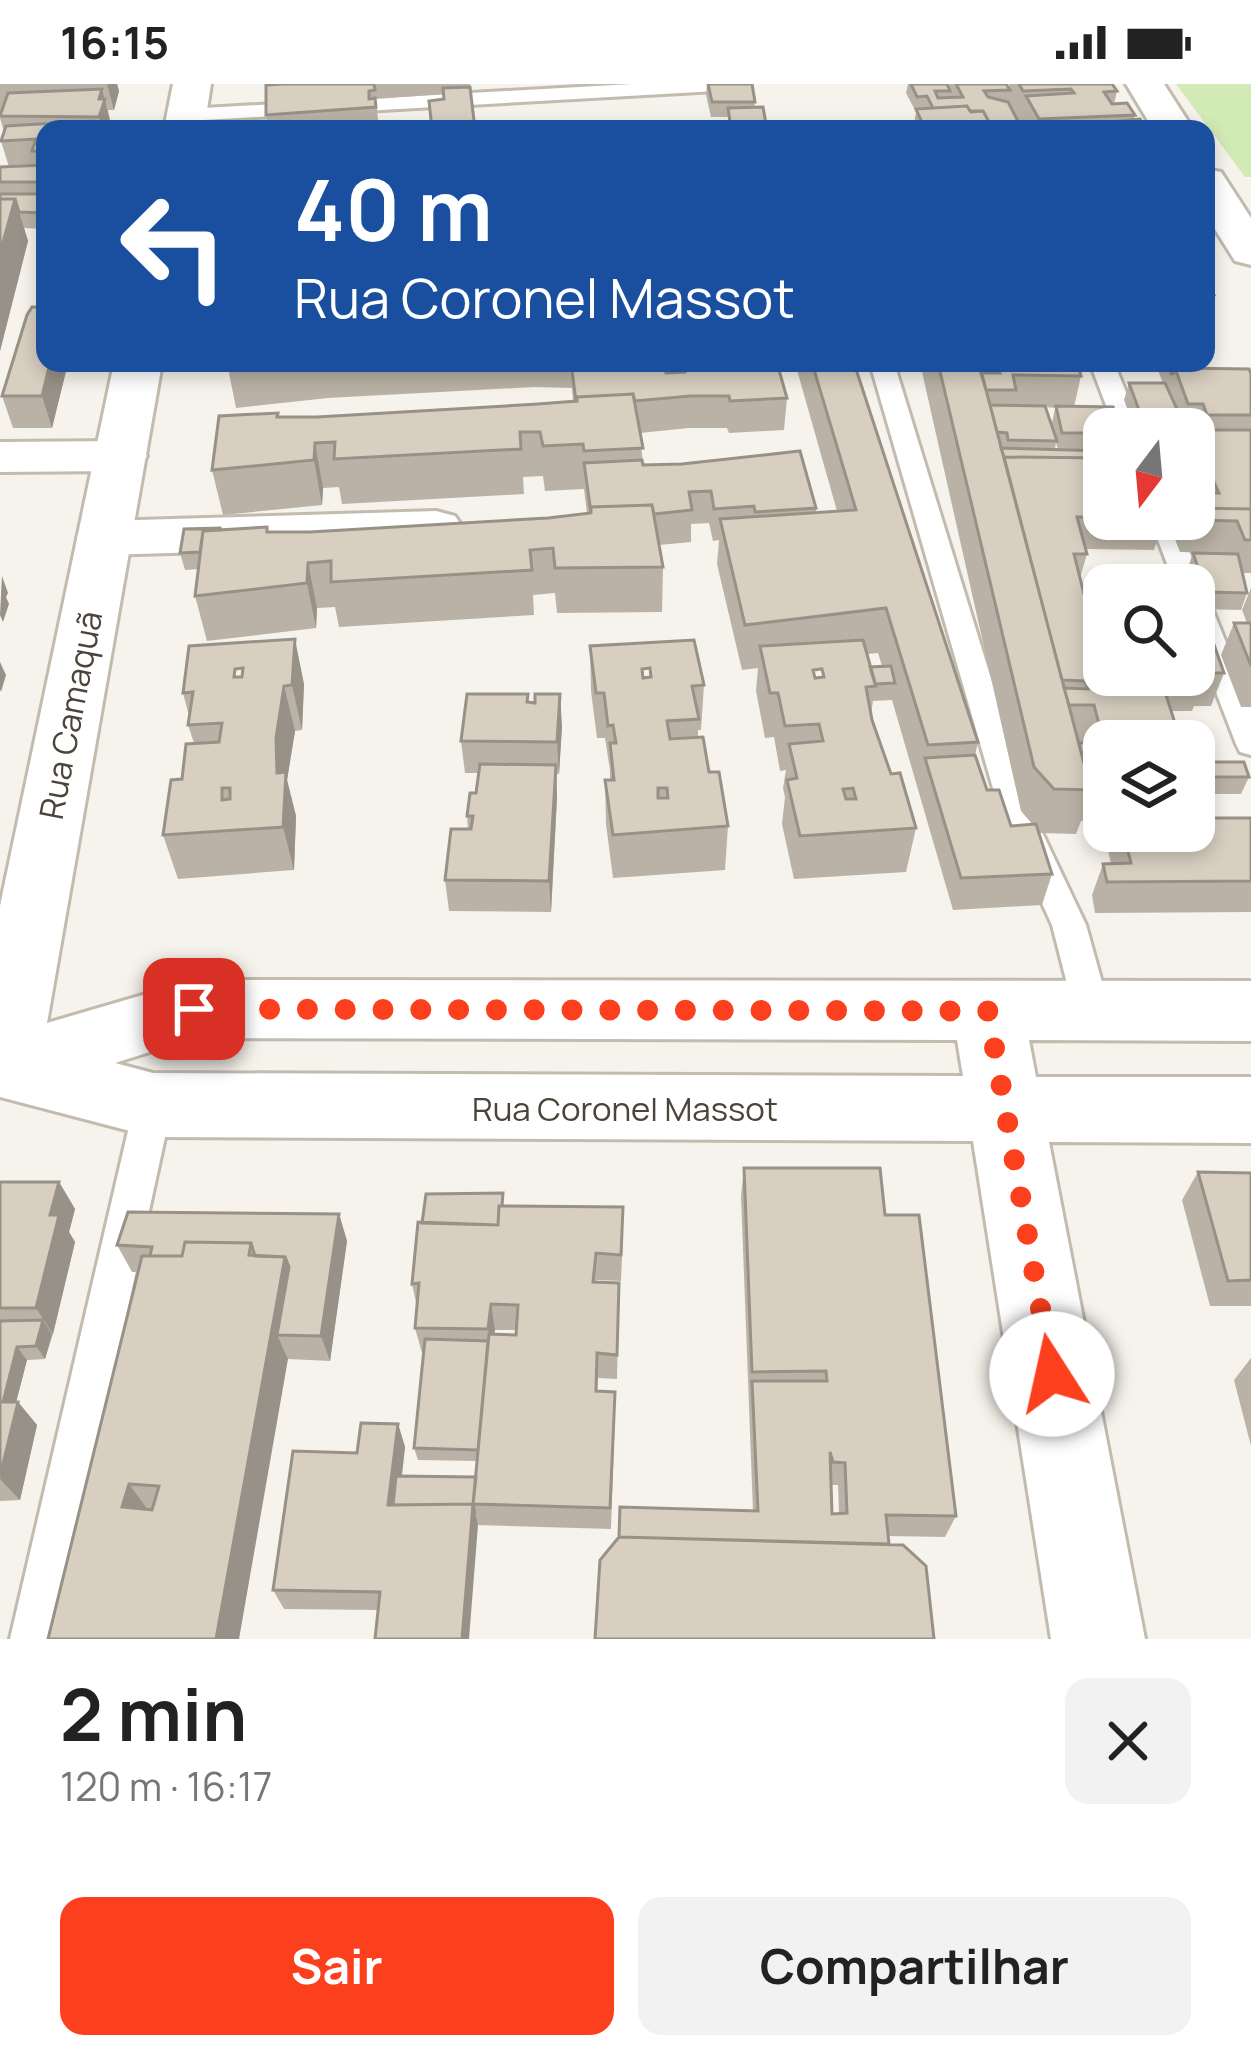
<!DOCTYPE html>
<html lang="pt">
<meta charset="utf-8">
<style>
:root{--surface:#fff;--page:#f2f2f2;--text:#222;--muted:#767676;--accent:#fc3f1d}
body{margin:0;font-family:Manrope,sans-serif;background:var(--page);color:var(--text);height:100vh;display:flex;flex-direction:column;font-size:45px;white-space:nowrap}
*{box-sizing:border-box;margin:0}
p{font-size:39px;color:var(--muted)}
.icon{flex:none;width:66px;height:66px;fill:none;stroke:currentColor;stroke-width:2;stroke-linecap:round;stroke-linejoin:round}
.map{position:relative;height:1555px;overflow:hidden}
.panel{display:flex;flex-direction:column;background:var(--surface);flex:1}
.panel>*{flex:none}
.top-card{position:absolute;left:36px;top:36px;width:1179px;height:252px;border-radius:24px;box-shadow:0 6px 18px #0003;background:#1a4fa0;color:#fff;overflow:hidden}
.needle{width:78px;rotate:196deg}
.fabs{position:absolute;left:1083px;top:324px;display:grid;gap:24px}
.fabs a{display:grid;place-items:center;width:132px;height:132px;border-radius:24px;background:var(--surface);box-shadow:0 6px 18px #0003;font-size:60px}
.pin{position:absolute;display:grid;place-items:center;width:102px;height:102px;color:#fff;margin:-51px;border-radius:24px;box-shadow:0 6px 18px #0006}
.me{position:absolute;width:132px;margin:-66px;rotate:350deg;stroke-linejoin:round;filter:drop-shadow(0 0 9px #0008)}
.turn{display:flex;align-items:center;gap:42px;height:252px;padding:0 60px;font-size:54px}
.turn .icon{width:156px;height:156px;stroke-width:2.5}
.turn b{display:block;font-size:84px;line-height:102px}
.round{display:grid;place-items:center;flex:none;width:126px;height:126px;border-radius:24px;background:var(--page)}
.headline{display:flex;align-items:center;justify-content:space-between;height:204px;padding:0 60px}
h1{font-size:72px;font-weight:700;line-height:90px}
.cta{display:flex;gap:24px;margin-top:auto;padding:24px 60px}
.cta a{flex:1;height:138px;border-radius:24px;background:var(--accent);color:#fff;font-size:48px;font-weight:700;line-height:138px;text-align:center}
.cta a+a{background:var(--page);color:var(--text)}
.status{display:flex;justify-content:space-between;align-items:center;height:84px;padding:0 60px;background:var(--surface);direction:ltr}
.status svg{height:33px;fill:currentColor}
.map>svg:first-child{display:block}
.green{fill:#d2eab5}
.lines{fill:none;stroke-linecap:round;stroke-linejoin:round}
.service-casing{stroke:#c2bbae;stroke-width:6}
.minor-casing{stroke:#c2bbae;stroke-width:6}
.tertiary-casing{stroke:#c2bbae;stroke-width:6}
.service{fill:#fff;fill-rule:evenodd}
.minor{fill:#fff;fill-rule:evenodd}
.tertiary{fill:#fff;fill-rule:evenodd}
.wall{fill:#bab2a6;fill-rule:evenodd}
.shaded-wall{fill:#979187}
.building{fill:#d8cfc1;stroke:#979187;stroke-width:3;fill-rule:evenodd}
.route{stroke:#fc3f1d;stroke-width:21;stroke-dasharray:0 37.8}
.labels{text-anchor:middle;dominant-baseline:central;stroke-width:9;stroke-linejoin:round;paint-order:stroke}
.street-label{font-size:33px;fill:#4b4439;stroke:#fff}
</style>
<div class="status"><b>16:15</b><svg viewBox="0 0 49 12"><path d="M0 12V9h3v3zM5 12V6h3v6zM10 12V3h3v9zM15 12V0h3v12zM26 1h20v11H26zM47 4h2v5h-2z"/></svg></div>
<div class="map">
<svg width="1251" height="1555" viewBox="0 0 1251 1555">
<rect width="100%" height="100%" fill="#f6f3ec"/>
<path class="green" d="M1176,0H1251V93H1245Z"/>
<g class="lines">
<defs>
<path id="service" d="M632,0H744L734,6L186,37L176,31L186,25Z
M870,279H894L1031,725L1086,841L1110,927L1105,937L1092,942L1079,937L1074,927L1052,841L999,725Z
M1090,279H1114L1141,345H1115Z
M1150,435H1176L1203,501L1200,506L1208,514L1251,621V671L1240,668L1236,660L1194,551V501H1175Z
M153,1005L166,1010L172,1021L56,1555H10L134,1021L140,1010Z"/>
<path id="minor" d="M1126,0H1164L1193,45H1153Z
M1206,85L1221,88L1251,134V181L1235,177L1206,131Z
M121,357L139,361L147,372L139,383L121,387L0,388V358Z
M436,427L455,432L463,444L455,456L436,461L104,471L85,466L77,454L85,442L104,437Z"/>
<path id="tertiary" d="M173,0H211L204,45H164Z
M114,279H162L47,939L194,896L1251,897V957L1029,956L1036,993H1251V1059L1049,1058L1145,1555H1051L973,1057L153,1053L0,1013V822ZM194,954L957,956L963,992L153,989L115,979Z"/>
</defs>
<use href="#service" class="service-casing"/>
<use href="#minor" class="minor-casing"/>
<use href="#tertiary" class="tertiary-casing"/>
<use href="#service" class="service"/>
<use href="#minor" class="minor"/>
<use href="#tertiary" class="tertiary"/>
</g>
<path class="wall" d="M0,0H117L119,7L114,26H108L112,45H45V145L24,144L28,157L0,267V83H9L1,57L4,48L0,34Z
M274,0H470L471,9L444,15V10L376,15L379,45H268L266,31Z
M707,0H752L755,23L767,45H728V33H711L706,11Z
M908,0H1006L1009,3V0H1112L1117,7L1114,20L1135,31L1134,35L1146,45H913L916,28L906,9Z
M45,279H68L52,344H13L2,312Z
M227,279H664L666,289L682,288V279H777L787,314L784,346L729,349L727,344H689L640,349L643,381L682,380L800,367L816,424V428L837,427L795,279H854L978,658L975,671L987,706L1011,742L1032,740L1021,727L920,279H1077L1081,292L1074,323L1104,345V366L1058,365L1056,359L1055,365L1104,367V435H1164L1154,466L1086,465L1087,470L1080,494L1087,522L1199,521L1194,508V501H1192L1187,486L1193,469H1225L1180,468L1167,435H1194V345H1135L1124,316L1129,299H1163L1157,284L1159,279H1187L1189,284L1251,290V489H1242L1247,509L1241,526L1201,525L1224,589L1211,622H1194L1192,627H1171L1179,652L1177,657H1104V727L1100,737H1081L1076,750L1040,749L1038,747L1052,790L1042,821L953,826L892,616L873,617L871,629L891,690L916,744L906,788L794,795L782,740L785,713L783,704L786,686L780,687L774,653L765,654L756,607L758,584L742,586L717,480L719,456L713,457L709,439L691,440V458L659,461L663,483L662,528L557,529L555,509L533,511L534,531L339,543L335,523L317,524L316,544L207,557L195,512L198,485L185,486L180,469L221,446L267,443L268,448H310L548,434L587,429L584,405L545,407L543,392L523,393L524,410L342,420L339,403L323,404L322,421L223,431L212,386L279,333H317L573,317L572,304L535,303L328,314L236,324ZM1045,323L1055,324L1052,339L1054,349ZM878,569L882,582L870,583L867,570ZM822,585L824,593L815,594L813,586Z
M1251,504V623H1241L1221,571L1234,539H1247L1242,526Z
M189,562L304,600L302,646L295,647L287,696L296,732L294,786L178,795L163,751L194,659L188,641L189,632L183,609ZM243,584L242,593H234L235,585Z
M590,562L704,601L701,646H698V653L728,742L725,786L613,794L606,740L605,696H610V686L605,654H597L591,607ZM650,584L651,593L643,594L642,585Z
M528,610V618L562,642L559,690H556L557,713L551,828L449,827L445,796L468,745L467,732L476,709L479,689H465L461,657Z
M1194,678L1249,693L1241,710H1196L1194,716Z
M1251,734V828L1095,829L1092,811L1103,780H1111L1108,766L1115,747H1194Z
M744,1084L885,1131L956,1432L945,1453L888,1452L889,1460L926,1482L753,1427L741,1112ZM831,1401H838L839,1429L832,1430Z
M1198,1088L1251,1089V1222H1210L1182,1116Z
M0,1098H59L75,1125L69,1148L75,1158L53,1250L45,1275L27,1276L16,1318H18L37,1341L20,1416L0,1417Z
M505,1122L623,1150L621,1197L597,1196L596,1198L619,1199L617,1295L598,1294L597,1307L615,1331L611,1445L478,1441L378,1526L284,1525L273,1506L357,1369L398,1340L405,1363L402,1392L476,1393L477,1377L418,1376L414,1364L424,1269H422L415,1244L417,1223L412,1200ZM495,1246H517L516,1251H494Z
M339,1130L347,1157L330,1277L288,1275L48,1555L138,1188H132L117,1161Z
M1251,1274V1362L1234,1296Z"/>
<path class="shaded-wall" d="M107,0H117L119,7L114,26Z
M102,5L112,45H102L99,33V15Z
M15,115L28,157L0,267V169Z
M1214,211L1209,228H1206V213Z
M50,279H68L52,344L42,312Z
M315,359L323,404L322,421L314,376Z
M308,479L317,524L316,544L307,499Z
M2,492L8,509L6,513L9,520L3,538L0,531Z
M295,555L304,600L302,646L292,601Z
M0,578L6,591L1,608L0,605Z
M284,602L295,647L287,696L296,732L294,786L283,743L277,689L276,654Z
M560,610L562,642L559,690L557,658Z
M556,681L557,713L551,828L549,797Z
M59,1098L75,1125L69,1148L75,1158L53,1250L36,1224L50,1131Z
M339,1130L347,1157L330,1277L321,1252Z
M285,1173L299,1210L277,1251L288,1275L239,1555H216Z
M491,1220L495,1246L492,1270L488,1245Z
M43,1236L52,1250L45,1275L36,1262Z
M17,1263L27,1276L13,1330L3,1318Z
M18,1318L37,1341L20,1416L0,1395Z
M398,1340L405,1363L397,1431L388,1421Z
M129,1400L151,1430L122,1423Z
M473,1420L478,1441L469,1555H462Z"/>
<path class="building" d="M283,0H374L375,6L369,7V15L375,14L376,23L266,31V1Z
M708,0H752L755,18H712Z
M911,0H947L950,7H935L938,14L963,13L956,0H1006L1010,6L984,7L988,13L1008,18L1022,45H993L983,27H970L967,22L933,24L927,12L917,13Z
M1019,0H1112L1117,7L1104,8L1112,20L1127,19L1135,31L1039,35L1026,12L1074,9L1071,5L1023,7Z
M470,3L475,45H432L429,17L444,15L443,4Z
M102,5L99,15H105L99,33L0,32L8,9Z
M967,22L971,28L983,27L993,45H925L916,25Z
M763,23L767,45H731L728,24Z
M1140,35L1146,45H1060L1059,43Z
M93,37L91,45H45V67H32L36,55L1,57L6,42Z
M45,81V98H0V83Z
M0,110H45V129L19,128L15,115H0Z
M0,115H15L0,169Z
M1206,200L1214,211L1206,213Z
M32,223H45V279H50L42,312H2L27,231Z
M571,279H664L666,289L685,288L684,279H777L787,314L730,317L729,312H690L635,317L633,310L577,313L576,317Z
M812,279H854L978,658L928,661L886,524L745,541L720,435L856,426Z
M938,279H979L1091,706L1054,705L1034,683Z
M997,279H1077L1081,292L1013,291L1016,306H986L981,289H1000Z
M1167,279H1187L1189,284H1175L1173,290H1171Z
M1175,284L1249,285L1251,290V331H1207L1203,320H1188Z
M1129,299H1165L1186,345H1146Z
M633,310L643,364L584,367L583,360L543,362L540,348H520L521,365L334,375L335,358L315,359L314,376L212,386L219,332L278,329L277,333H317L538,320L577,317V313Z
M990,321L1045,322L1057,357L1008,356L1007,349L997,348Z
M1056,322L1113,323L1120,345H1104V349H1062Z
M1194,346H1251V425L1194,424V364L1203,383H1208ZM1206,392H1211L1219,409H1213Z
M1001,364L1104,367V374L1004,373Z
M800,367L816,424L755,428L754,422L714,425L711,407L689,408L692,426L654,430L652,421L591,423V429L584,379L642,376L643,381L682,380Z
M1004,373L1104,374V433H1077L1087,470H1074L1087,522H1104V591H1194V521H1200L1224,589H1202L1204,595H1161L1179,652H1102L1094,621H1069L1064,604L1088,605L1085,597L1062,596Z
M652,421L663,483L555,484L553,464L530,466L532,486L331,498V477L308,479L307,499L195,512L203,447L267,443V448H310L548,434L591,429V423Z
M1194,424L1251,425V456H1245L1237,437L1191,436L1194,435Z
M220,444V446L203,447L200,468L180,469L184,445Z
M1193,469L1238,470L1247,509L1206,508Z
M1234,539H1251V582Z
M295,555L292,601L284,602L276,654L277,689L286,688L283,743L163,751L171,696L182,695L186,660L219,658L222,639L188,641L193,608L183,609L189,562ZM243,584L242,593H234L235,585ZM222,704H230V715L222,716Z
M694,556L704,601L692,602L699,635L667,637L670,655L703,653L709,688H719L728,742L613,751L605,696H614L610,659H616L613,641L608,642L604,609H596L590,562ZM650,584L651,593L643,594L642,585ZM658,704H667L668,714H658Z
M863,556L876,602L866,603L872,636L891,690L900,689L916,744L800,752L787,696L797,694L789,660L823,657L819,640L785,642L778,609H770L760,562ZM822,585L824,593L815,594L813,586ZM853,704L856,715H846L843,705Z
M891,582L895,599L875,600L870,583Z
M467,610H528L527,618L535,619V610H560L557,658L461,657Z
M1079,659H1095L1104,679V720H1086L1091,706Z
M975,671L987,706H999L1011,742L1036,740L1052,790L961,794L925,674Z
M1194,678H1244L1249,693H1198L1200,700H1194Z
M480,680L556,681L549,797L445,796L451,745H471L473,732H467L470,709H476Z
M1194,734H1251V797L1107,798L1103,780L1131,779L1123,747H1194Z
M744,1084H880L885,1131H919L956,1432L886,1431L889,1460L619,1453L620,1423L758,1427L752,1297H827L826,1287L752,1288ZM830,1368L833,1378L845,1379L847,1429L832,1430Z
M1198,1088L1251,1089V1196L1228,1197Z
M0,1098H59L50,1131H59L36,1224H0Z
M503,1109L502,1122H499L498,1141L422,1139L426,1110Z
M499,1122L623,1123L621,1171L596,1169L593,1198L619,1199L617,1271L597,1269L596,1307L615,1308L610,1424L473,1420L489,1250L516,1251L518,1221L491,1220L488,1245L415,1244L419,1199L412,1200L418,1138L498,1141Z
M128,1128L339,1130L321,1252L277,1251L289,1183L285,1173L255,1172L251,1159L185,1158L182,1172H150L152,1163L117,1161Z
M185,1158L251,1159L249,1171L285,1173L216,1555H48L142,1172H182ZM129,1400L159,1402L152,1426L122,1423Z
M43,1236L36,1262L17,1263L3,1318H0V1237Z
M425,1255L488,1257L478,1366L414,1364Z
M0,1318H18L0,1392Z
M361,1339L398,1340L388,1421L473,1420L462,1555H375L380,1508L273,1506L293,1367L357,1369Z
M396,1392L476,1393L473,1420L475,1430L473,1420L393,1421Z
M619,1453L903,1461L926,1482L934,1555H595L600,1476Z"/>
<g class="lines">
<path class="route" d="M194,925L988,927L1052,1290"/>
</g>
<g class="labels">
<g class="street-label">
<text transform="translate(70 631) rotate(-79)">Rua Camaquã</text>
<text x="625" y="1024">Rua Coronel Massot</text>
</g>
</g>
</svg>
<div class="fabs">
<a><svg class="needle" viewBox="-14 -14 28 28"><path d="M0-13l5 13h-10z" fill="#e53935"/><path d="M0 13l5-13h-10z" fill="#767676"/></svg></a>
<a><svg class="icon" aria-label="search" viewBox="0 0 24 24"><circle cx="10" cy="10" r="6"/><path d="M15 15l6 6"/></svg></a>
<a><svg class="icon" aria-label="layers" viewBox="0 0 24 24"><path d="M12 4l9 5-9 5-9-5zM3 14l9 5 9-5"/></svg></a>
</div>
<div class="pin" style="left:194px;top:925px;background:#d93025"><svg class="icon" aria-label="arrive" viewBox="0 0 24 24"><path d="M6 21V4h12l-3 4 3 4H6"/></svg></div>
<svg class="me" style="left:1052px;top:1290px" viewBox="-20 -20 40 40"><circle r="19" fill="#fff"/><path d="M0-13L10 11 0 6-10 11z" fill="#fc3f1d"/></svg>
<div class="top-card">
<div class="turn"><svg class="icon" aria-label="left" viewBox="0 0 24 24"><path d="M17 20v-9H6M10 6l-5 5 5 5"/></svg><div><b>40 m</b>Rua Coronel Massot</div></div>
</div>
</div>
<section class="panel">
<div class="headline"><div><h1>2 min</h1><p>120 m · 16:17</p></div><a class="round"><svg class="icon" aria-label="close" viewBox="0 0 24 24"><path d="M6 6l12 12M18 6L6 18"/></svg></a></div>
<div class="cta"><a>Sair</a><a>Compartilhar</a></div>
</section>
